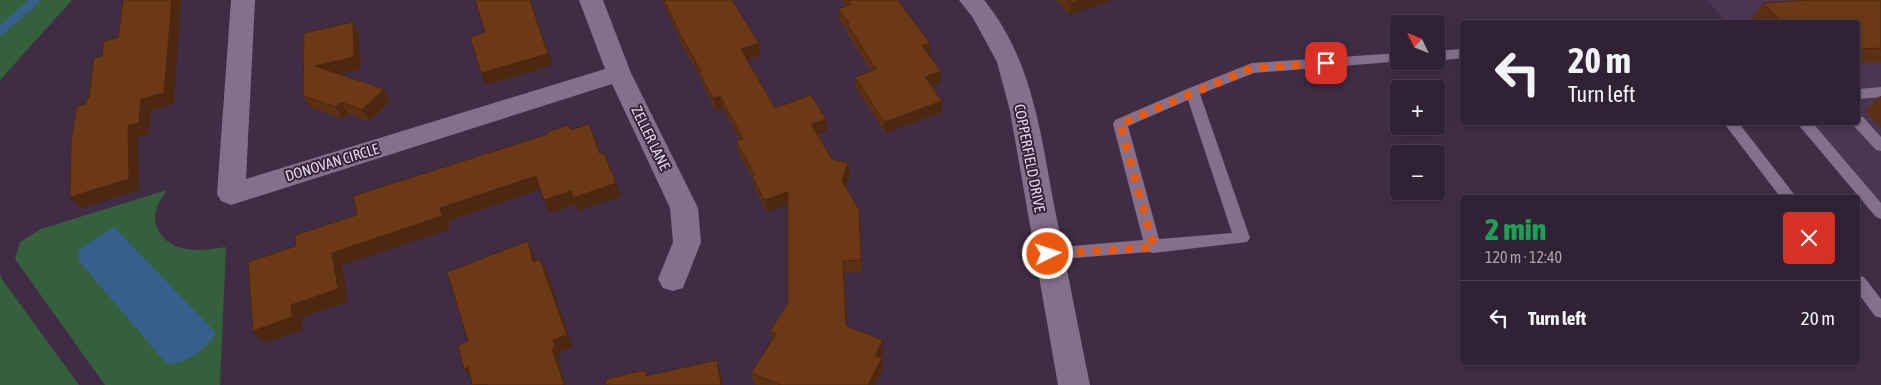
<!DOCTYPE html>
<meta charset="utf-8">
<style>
:root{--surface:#302234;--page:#3c2f40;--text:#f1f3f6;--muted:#a8a4ac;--line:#4b3f4f}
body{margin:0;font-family:"Asap Condensed",sans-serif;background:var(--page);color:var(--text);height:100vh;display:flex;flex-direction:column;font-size:19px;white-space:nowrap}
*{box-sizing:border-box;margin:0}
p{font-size:16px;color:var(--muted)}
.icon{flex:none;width:28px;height:28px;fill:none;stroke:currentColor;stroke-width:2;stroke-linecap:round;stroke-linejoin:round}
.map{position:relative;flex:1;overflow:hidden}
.drawer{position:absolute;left:1460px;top:195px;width:400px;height:170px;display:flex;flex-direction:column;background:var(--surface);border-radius:5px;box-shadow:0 2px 8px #0003,0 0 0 1px var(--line)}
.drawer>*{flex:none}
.guide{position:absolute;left:1460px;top:20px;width:400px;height:105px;border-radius:5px;box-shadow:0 2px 8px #0003,0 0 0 1px var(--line);background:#302234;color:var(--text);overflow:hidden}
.needle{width:32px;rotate:313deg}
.controls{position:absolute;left:1390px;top:15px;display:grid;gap:10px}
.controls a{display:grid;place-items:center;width:55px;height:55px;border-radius:5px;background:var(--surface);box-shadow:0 2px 8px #0003,0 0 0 1px var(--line);font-size:25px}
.pin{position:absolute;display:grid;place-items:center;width:42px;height:42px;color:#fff;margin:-21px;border-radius:10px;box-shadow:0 2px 8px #0006}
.me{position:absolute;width:55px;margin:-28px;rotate:86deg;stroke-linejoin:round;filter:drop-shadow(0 0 4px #0008)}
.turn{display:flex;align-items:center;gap:18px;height:105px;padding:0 25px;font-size:22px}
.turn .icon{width:65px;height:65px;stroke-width:2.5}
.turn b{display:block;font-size:35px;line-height:42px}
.round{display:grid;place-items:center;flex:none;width:52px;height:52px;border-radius:5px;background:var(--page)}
.summary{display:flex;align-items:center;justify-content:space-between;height:85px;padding:0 25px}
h1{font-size:30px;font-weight:800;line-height:38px;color:#1e9e55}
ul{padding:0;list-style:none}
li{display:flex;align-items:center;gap:15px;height:75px;padding:0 25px;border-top:1px solid var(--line)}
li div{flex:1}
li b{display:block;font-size:19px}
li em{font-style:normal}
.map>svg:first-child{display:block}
.built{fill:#4c3553}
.green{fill:#35603c}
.water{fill:#375f8c}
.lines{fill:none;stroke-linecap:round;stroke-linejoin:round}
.stream{stroke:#375f8c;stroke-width:9}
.service{fill:#85708c;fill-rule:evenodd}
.minor{fill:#85708c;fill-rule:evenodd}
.wall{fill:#5c3113}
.shaded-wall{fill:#4b280f}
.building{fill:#6b3916;stroke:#4b280f}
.route{stroke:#ea580c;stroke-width:9;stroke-dasharray:0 16.2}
.labels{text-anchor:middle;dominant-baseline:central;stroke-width:4;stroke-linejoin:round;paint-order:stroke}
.street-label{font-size:15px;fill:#e4d8e8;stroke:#36233b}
</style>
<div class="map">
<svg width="1881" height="385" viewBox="0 0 1881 385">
<rect width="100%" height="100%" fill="#402d45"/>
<path class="built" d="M1707,0H1881V210L1809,123L1858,122V22H1726Z"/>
<path class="green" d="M0,0H72L0,80Z
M167,190C163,195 159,201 157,207C154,215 154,223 158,230C172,255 201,251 226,247L220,385H105L15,259L20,242L41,229Z
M0,273L1,278L79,385H0Z"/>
<path class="water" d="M114,227L216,333C205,350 188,363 167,364L79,261V249Z"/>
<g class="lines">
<path class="stream" d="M0,31L35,0"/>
<path class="service" d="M1462,49V58L1436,61V51Z
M1399,53V61H1404L1254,73L1200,94L1250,238L1247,242L1153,253L1149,252L1048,260L1042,258L1040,254L1042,250L1048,248L1143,240L1113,124L1115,120L1187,89L1252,63ZM1188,100L1232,233L1159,239L1128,126Z
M1881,87V97L1858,99V89Z
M1858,116L1863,117L1881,137V151L1876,150L1853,125L1852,122H1858Z
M1723,122H1738L1797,198H1781Z
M1796,122H1812L1881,203V219L1876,217Z
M1858,275L1864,277L1881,299V318L1875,316L1858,293Z"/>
<path class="minor" d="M231,0H255L246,179L605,69L579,0H603L631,73L698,208L701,242L683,288L673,291L663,288L658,279L673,242L670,208L612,84L231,205L221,201L217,194Z
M959,0H984C1033,60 1041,136 1055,210C1067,268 1078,327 1090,385H1058L1010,111L997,62L973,18Z"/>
</g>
<path class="wall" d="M662,0H732L761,55L747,60L775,108L827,131L817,135L832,159L848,163L850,175L845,187L860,221L862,272L844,273L847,326L884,351L881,358H882L883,369L875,385H757L754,384L751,373L772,341L770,331L788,303V205L767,212L755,189L753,179L739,154L736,141L740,140L723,108L716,111L702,84L701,78L684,49Z
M841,0H898L930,43L931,54L929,55L941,82L932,86L942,101V112L885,133L856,88L855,77L871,71L848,35V32L839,20L838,9L846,6Z
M1056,0H1112L1070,15Z
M1881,0V62L1858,63V22H1756L1752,18L1763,3Z
M353,22L359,34L361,69L338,74L384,89L390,101L369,121L348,114L343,119L311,107L303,96Z
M1880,96H1881V128L1865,111Z"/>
<path class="shaded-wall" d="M172,0H181L174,104L151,110L149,134L138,137L139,190L81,208L70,197L128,126Z
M530,0L553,65L486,85L481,73Z
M1081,0H1112L1070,15L1071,3Z
M353,22L359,34L361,69L322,78L315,66Z
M759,43L761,55L743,61L741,49Z
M930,43L931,54L922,57V46Z
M941,71V82L926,88L925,77Z
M384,89L390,101L369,121L362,110Z
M720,96L723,108L716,111L713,98Z
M942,101V112L885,133L884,122Z
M341,102L348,114L343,119L336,107Z
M826,119L827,131L813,137L811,124Z
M848,163L850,175L843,193L842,181Z
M536,176L542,189L448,221L450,229L342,265L348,302L302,317L303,330L265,343L253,331L291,305L332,253L440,208Z
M616,183L621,196L578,211L576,204L550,213L544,200L571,191Z
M788,192L790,204L767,212L764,200Z
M859,209L860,221L862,272L861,260Z
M528,241L534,253L539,275L533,262Z
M540,259L547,272L573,347L559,352L562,359L558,361L566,385H562L552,349L553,340Z
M843,261L844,273L847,337L846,326Z
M883,340L884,351L876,367L875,356Z
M882,358L883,369L875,385H868Z
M717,360L721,373L723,385H721Z
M468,367L472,380L464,369Z"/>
<path class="building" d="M123,0H172L164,93L141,99L139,123L128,126L129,179L70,197L71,140L77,106L86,104L87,99L89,97L94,58L102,56L104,41L118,38Z
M475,0H530L548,54L481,73L470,37L485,32Z
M664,0H732L759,43L741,49L775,108L811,95L826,119L811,124L832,159L848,163L842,181L859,209L861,260L843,261L846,326L883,340L875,356L882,358L868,385H781L751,373L776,334L770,331L788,303V192L764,200L752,176L755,175L736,141L743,139L720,96L713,98L699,72L701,71L681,36Z
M848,0H898L930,43L922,46L941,71L925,77L942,101L884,122L855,77L876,69L847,24L849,23L838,9L852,4Z
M1068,0H1081L1071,3Z
M1808,0H1881V48L1858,49V22H1782L1763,3Z
M353,22L354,57L315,66L384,89L362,110L341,102L336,107L303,96L304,33Z
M589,124L600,154L604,153L616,183L573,198L571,191L544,200L536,176L440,208L442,216L332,253L338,289L291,305L292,317L253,331L248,262L296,246L295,235L357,215L353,196L548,134L547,132L569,125L571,130Z
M528,241L533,262L540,259L567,335L553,340L555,347L552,349L564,384L562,385H487V384L472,385L468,367L464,369L458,346L468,341L447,272Z
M717,360L721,385H606V379L645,370L646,376Z"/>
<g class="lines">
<path class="route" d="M1048,254L1154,247L1120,124L1252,68L1326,63"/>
</g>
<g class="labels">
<g class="street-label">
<text transform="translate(651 138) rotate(64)">ZELLER LANE</text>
<text transform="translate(1030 158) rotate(79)">COPPERFIELD DRIVE</text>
<text transform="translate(332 162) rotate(-17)">DONOVAN CIRCLE</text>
</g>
</g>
</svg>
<div class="controls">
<a><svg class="needle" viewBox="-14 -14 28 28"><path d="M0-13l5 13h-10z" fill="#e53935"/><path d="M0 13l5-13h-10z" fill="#a8a4ac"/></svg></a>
<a>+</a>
<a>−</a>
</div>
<div class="pin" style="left:1326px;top:63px;background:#d93025"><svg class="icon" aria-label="arrive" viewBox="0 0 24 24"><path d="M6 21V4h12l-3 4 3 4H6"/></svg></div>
<svg class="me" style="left:1048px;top:254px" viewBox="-20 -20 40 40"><circle r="17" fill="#ea580c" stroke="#fff" stroke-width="3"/><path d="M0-11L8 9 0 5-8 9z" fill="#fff"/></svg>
<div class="guide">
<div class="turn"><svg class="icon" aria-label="left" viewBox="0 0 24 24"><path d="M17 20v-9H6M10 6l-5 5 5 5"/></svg><div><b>20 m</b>Turn left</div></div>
</div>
<section class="drawer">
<div class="summary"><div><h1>2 min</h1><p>120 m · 12:40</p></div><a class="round" style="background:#d93025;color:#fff"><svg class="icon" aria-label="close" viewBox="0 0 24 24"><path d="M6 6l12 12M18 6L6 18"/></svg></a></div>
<ul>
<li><svg class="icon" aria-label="left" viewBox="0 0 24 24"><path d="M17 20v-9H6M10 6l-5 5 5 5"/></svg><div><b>Turn left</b></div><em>20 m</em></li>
</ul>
</section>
</div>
